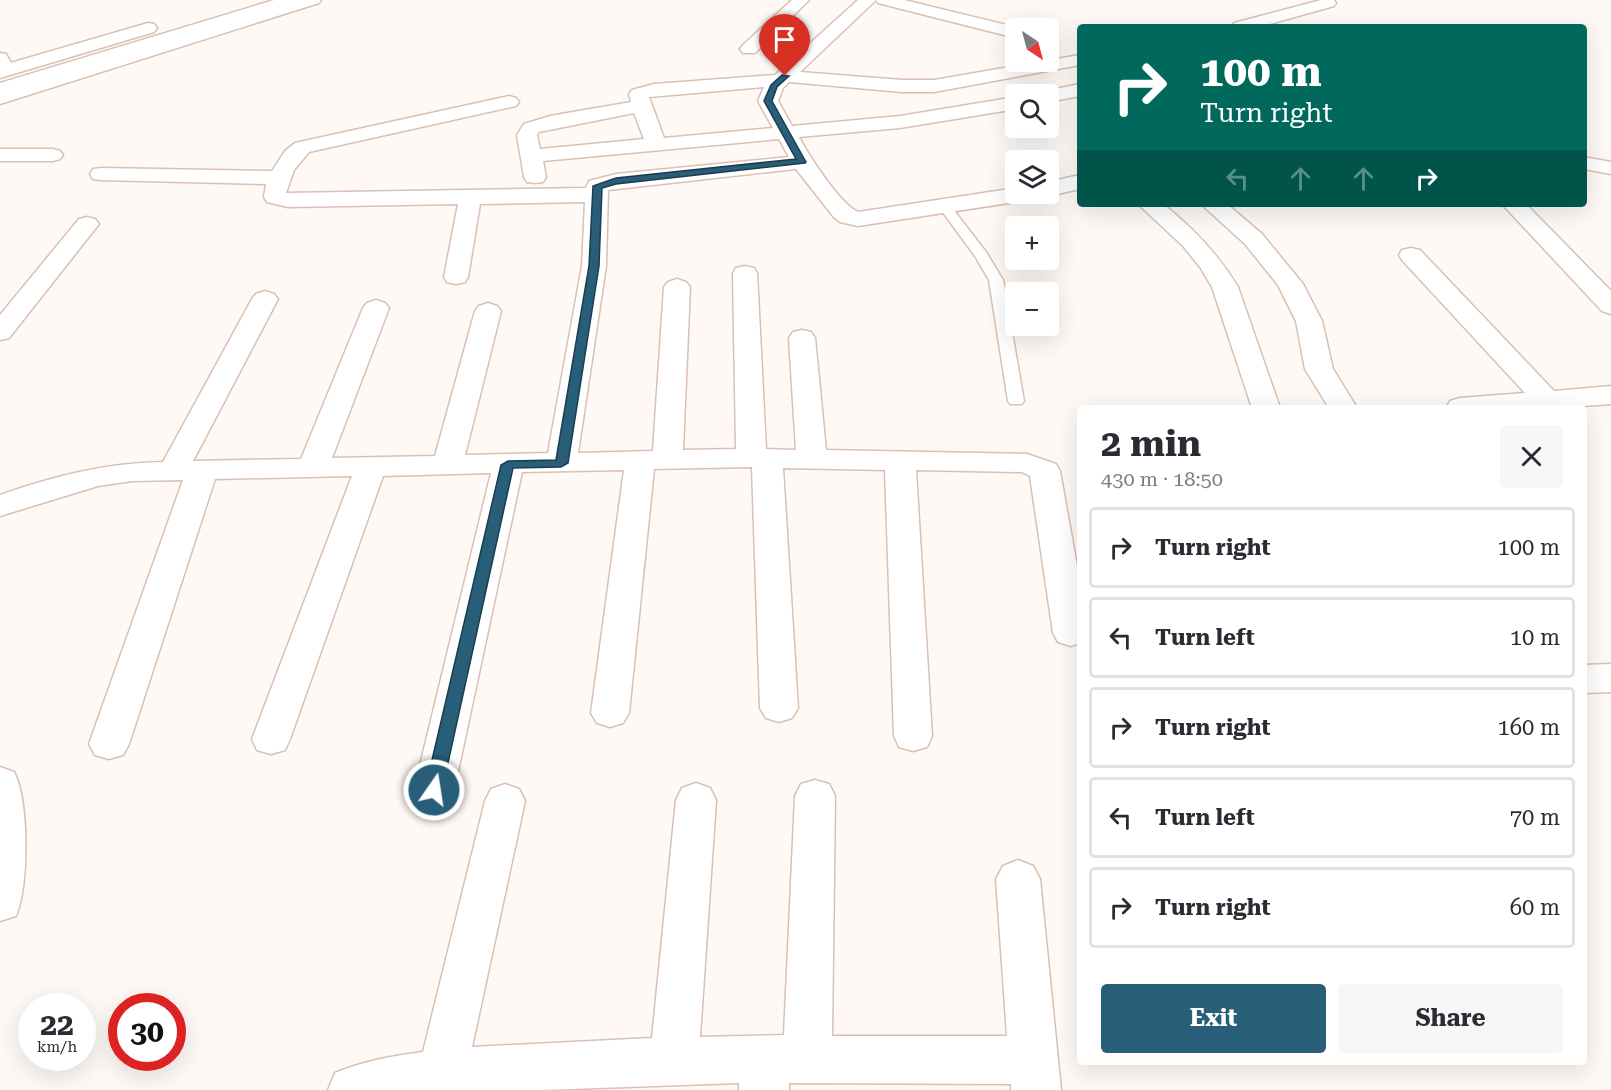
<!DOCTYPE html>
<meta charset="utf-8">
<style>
:root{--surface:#fff;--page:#f7f7f7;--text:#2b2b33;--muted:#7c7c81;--line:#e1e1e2;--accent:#295e79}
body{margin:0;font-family:"Roboto Serif",serif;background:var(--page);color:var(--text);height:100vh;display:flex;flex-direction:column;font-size:22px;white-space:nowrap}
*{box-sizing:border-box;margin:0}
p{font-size:20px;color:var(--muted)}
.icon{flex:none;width:33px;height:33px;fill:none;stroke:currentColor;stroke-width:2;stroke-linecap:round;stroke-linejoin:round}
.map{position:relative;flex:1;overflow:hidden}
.side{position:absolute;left:1077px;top:405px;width:510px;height:660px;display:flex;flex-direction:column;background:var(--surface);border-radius:6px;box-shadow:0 6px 24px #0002}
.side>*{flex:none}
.top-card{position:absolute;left:1077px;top:24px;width:510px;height:183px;border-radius:6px;box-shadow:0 6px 24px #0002;background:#00695c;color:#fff;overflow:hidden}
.needle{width:39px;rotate:144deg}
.buttons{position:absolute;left:1005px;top:18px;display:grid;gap:12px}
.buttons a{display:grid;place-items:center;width:54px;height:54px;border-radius:6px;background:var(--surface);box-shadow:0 6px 24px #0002;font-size:30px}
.speed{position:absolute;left:18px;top:993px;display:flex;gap:12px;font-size:30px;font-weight:700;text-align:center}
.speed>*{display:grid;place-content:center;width:78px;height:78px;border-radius:50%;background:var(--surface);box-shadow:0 6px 24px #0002;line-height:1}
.speed small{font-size:15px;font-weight:400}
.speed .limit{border:9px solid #d22;background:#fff;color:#111}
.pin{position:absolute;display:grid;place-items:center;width:51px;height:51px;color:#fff;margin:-62px -26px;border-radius:50% 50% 50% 0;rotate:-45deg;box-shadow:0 0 6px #0007}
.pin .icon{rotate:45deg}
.me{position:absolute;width:66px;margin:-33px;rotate:13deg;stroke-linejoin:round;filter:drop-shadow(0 0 4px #0008)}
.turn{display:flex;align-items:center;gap:21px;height:126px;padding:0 24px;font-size:27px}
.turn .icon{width:78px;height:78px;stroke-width:2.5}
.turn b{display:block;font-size:42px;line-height:51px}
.lanes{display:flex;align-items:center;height:57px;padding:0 24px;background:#0003;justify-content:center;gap:30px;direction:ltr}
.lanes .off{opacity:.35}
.round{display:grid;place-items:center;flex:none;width:63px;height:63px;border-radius:6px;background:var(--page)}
.headline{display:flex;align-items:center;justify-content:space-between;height:102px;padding:0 24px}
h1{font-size:36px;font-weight:700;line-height:45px}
.button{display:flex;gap:12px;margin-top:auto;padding:12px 24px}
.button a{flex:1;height:69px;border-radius:6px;background:var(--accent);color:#fff;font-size:24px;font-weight:700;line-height:69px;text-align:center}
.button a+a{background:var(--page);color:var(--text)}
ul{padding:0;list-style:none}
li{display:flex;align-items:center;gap:18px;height:81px;margin:0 12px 9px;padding:0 12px;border:3px solid var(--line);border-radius:6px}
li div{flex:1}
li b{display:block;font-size:22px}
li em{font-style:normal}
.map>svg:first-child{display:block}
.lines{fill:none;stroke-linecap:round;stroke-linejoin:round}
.service-casing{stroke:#dac0b4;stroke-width:3}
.minor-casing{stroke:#dac0b4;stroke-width:3}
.secondary-casing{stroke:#dac0b4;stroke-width:3}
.primary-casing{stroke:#dac0b4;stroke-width:3}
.service{fill:#fff;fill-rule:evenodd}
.minor{fill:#fff;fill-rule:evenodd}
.secondary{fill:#fff;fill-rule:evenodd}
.primary{fill:#fff;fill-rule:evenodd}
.route{fill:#295e79;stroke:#1b3d4f;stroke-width:1.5}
</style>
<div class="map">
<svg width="1611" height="1090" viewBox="0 0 1611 1090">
<rect width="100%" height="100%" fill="#fff9f6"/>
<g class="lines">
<defs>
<path id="service" d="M945,203L949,204L986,252L1003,280L1024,401L1022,404H1010L1008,401L989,280L975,256L939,207Z"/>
<path id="minor" d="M792,0H809L755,53H743L740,49L743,45Z
M858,0H904L1019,28H1016V38L878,3L876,0L800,72L902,80H934L1080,55V65L934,92H902L789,82L783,88L778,101L792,126L900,116L1016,97V109L900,128L799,137C809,156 840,204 858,212L1016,188V194H1033L1030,199L1022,201L858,226L840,222L833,216L796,169L608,190L606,266L578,453L653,451L664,287L668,282L677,279L686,282L690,287L683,450L736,449L733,273L736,268L745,266L754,268L757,273L766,449L796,450L789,338L793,332L802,330L811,332L815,338L826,450L1027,454L1056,464L1060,471L1080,583V643L1071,646L1058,642L1053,633L1030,476L1022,472L916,470L932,736L927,747L913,751L899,747L894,736L885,470L783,468L798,708L792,718L779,722L766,718L760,708L752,467L654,469L629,713L623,723L610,727L597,723L591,713L624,470L522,472L454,790L448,802L434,806L420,802L414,790L491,473L383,476L290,739L285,750L271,754L257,750L252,739L352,476L215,479L129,744L123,755L109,759L95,755L89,744L183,480L132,481L98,486L0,516V495C54,476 106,463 163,462L252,299L256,294L265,291L274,294L278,299L193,461L301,459L363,308L367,303L376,300L385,303L389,308L332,458L435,456L475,311L479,306L488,303L497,306L501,311L465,455L548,453L582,266L585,202L480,204L468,277L465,282L456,284L447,282L444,277L458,204L288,207L267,202L264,197L266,184L101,180L93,179L90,174L93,169L101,168L272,171L285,151L295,143L509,96L516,98L519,102L516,106L309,152L294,170L286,193L586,188L589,181L616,174L789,157L779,139L543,161L546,177L543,182L535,183L527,182L524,177L517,135L524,124L550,116L631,102L629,94L632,90L654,84L775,75ZM764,87L758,101L773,128L664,138L649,97ZM634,113L644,139L540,149L537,135L539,132Z
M1321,0H1334L1336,3L1334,6L1259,27H1231L1234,23Z
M0,53L6,54L15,70L12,74H0Z
M1080,84V96L1048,102V94H1039L1041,92Z
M0,149H53L60,151L63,155L60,159L53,161H0Z
M1584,157L1611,162V174L1584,169Z
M1080,175V189L1048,196L1040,194H1048V182Z
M1138,204H1163C1193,228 1218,254 1238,287L1280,408H1252L1212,287L1200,267L1183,246Z
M1201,204H1227L1262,234L1303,284L1322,321L1333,369L1357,408H1329L1305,369L1296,321L1278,285L1245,244Z
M1502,204H1526L1611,291V314L1602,311Z
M87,217L95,219L99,224L95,229L9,338L0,340V315L79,219Z
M1411,248L1420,250L1554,391L1611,386V404L1555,408H1446L1450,401L1460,398L1525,393L1402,260L1399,255L1402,250Z
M1611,664V692L1584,693V665Z
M0,767L14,772C29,801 29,886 16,916L0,921Z
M815,780L829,784L835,796L832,1036H1007L996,879L1003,866L1018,860L1033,866L1040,879L1061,1090H1011V1084L789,1083V1090H739V1083L542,1090H328L335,1073C364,1061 392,1056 423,1052L485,801L491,789L505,784L519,789L525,801L472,1047L652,1038L676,800L682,788L696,783L710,788L716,800L700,1037L784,1035L795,796L801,784Z"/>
<path id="secondary" d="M296,0H321L319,3L0,104V92Z
M148,23L154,24L157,28L154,32L0,78V66Z"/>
<path id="primary" d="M274,0H299L297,3L0,95V83Z"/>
</defs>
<use href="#service" class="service-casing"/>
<use href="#minor" class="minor-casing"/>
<use href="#secondary" class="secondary-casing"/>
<use href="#primary" class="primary-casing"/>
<use href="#service" class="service"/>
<use href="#minor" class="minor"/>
<use href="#secondary" class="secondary"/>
<use href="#primary" class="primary"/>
</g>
<path class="route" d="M782,75L789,76L777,87L772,101L806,162L805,163L616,184L602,188L599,266L568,463L561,467L513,468L442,790L439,795L434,797L428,795L425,790L501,465L508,461L556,460L589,266L593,186L616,178L796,159L764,101L771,85Z"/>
</svg>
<div class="buttons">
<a><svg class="needle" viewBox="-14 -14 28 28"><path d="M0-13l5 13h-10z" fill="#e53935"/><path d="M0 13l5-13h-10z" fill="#7c7c81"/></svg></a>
<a><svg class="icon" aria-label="search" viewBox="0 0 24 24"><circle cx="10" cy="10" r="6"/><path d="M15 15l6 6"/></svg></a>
<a><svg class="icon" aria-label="layers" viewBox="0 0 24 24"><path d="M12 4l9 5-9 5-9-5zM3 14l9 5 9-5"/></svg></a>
<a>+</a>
<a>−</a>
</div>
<div class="speed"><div>22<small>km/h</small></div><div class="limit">30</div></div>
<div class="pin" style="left:785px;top:76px;background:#d93025"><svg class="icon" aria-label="arrive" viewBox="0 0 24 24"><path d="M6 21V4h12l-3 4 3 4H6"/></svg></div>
<svg class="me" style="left:434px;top:790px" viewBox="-20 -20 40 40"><circle r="17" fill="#295e79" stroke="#fff" stroke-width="3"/><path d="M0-11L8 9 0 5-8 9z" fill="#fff"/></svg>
<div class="top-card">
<div class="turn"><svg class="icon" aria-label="right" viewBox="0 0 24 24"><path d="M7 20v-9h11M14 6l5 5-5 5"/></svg><div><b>100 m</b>Turn right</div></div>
<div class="lanes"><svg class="icon off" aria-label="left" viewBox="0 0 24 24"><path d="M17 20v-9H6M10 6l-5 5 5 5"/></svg><svg class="icon off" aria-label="ahead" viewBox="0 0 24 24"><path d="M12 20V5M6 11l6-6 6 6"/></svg><svg class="icon off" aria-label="ahead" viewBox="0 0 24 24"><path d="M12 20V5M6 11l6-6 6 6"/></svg><svg class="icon" aria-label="right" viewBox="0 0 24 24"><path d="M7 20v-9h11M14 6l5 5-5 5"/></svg></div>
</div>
<section class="side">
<div class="headline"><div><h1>2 min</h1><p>430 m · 18:50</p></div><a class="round"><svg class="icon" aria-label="close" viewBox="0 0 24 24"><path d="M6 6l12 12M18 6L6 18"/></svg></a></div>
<ul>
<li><svg class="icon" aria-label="right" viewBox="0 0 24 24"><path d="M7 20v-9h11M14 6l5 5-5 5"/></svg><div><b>Turn right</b></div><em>100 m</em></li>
<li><svg class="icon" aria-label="left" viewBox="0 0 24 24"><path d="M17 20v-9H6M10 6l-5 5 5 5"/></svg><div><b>Turn left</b></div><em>10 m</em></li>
<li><svg class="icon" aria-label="right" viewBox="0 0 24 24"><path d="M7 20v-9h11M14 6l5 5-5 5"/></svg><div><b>Turn right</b></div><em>160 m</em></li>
<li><svg class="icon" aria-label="left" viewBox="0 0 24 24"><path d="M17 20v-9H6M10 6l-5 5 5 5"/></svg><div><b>Turn left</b></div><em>70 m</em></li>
<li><svg class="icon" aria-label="right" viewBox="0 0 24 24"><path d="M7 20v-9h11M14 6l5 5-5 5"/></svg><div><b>Turn right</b></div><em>60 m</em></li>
</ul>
<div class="button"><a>Exit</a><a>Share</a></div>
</section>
</div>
